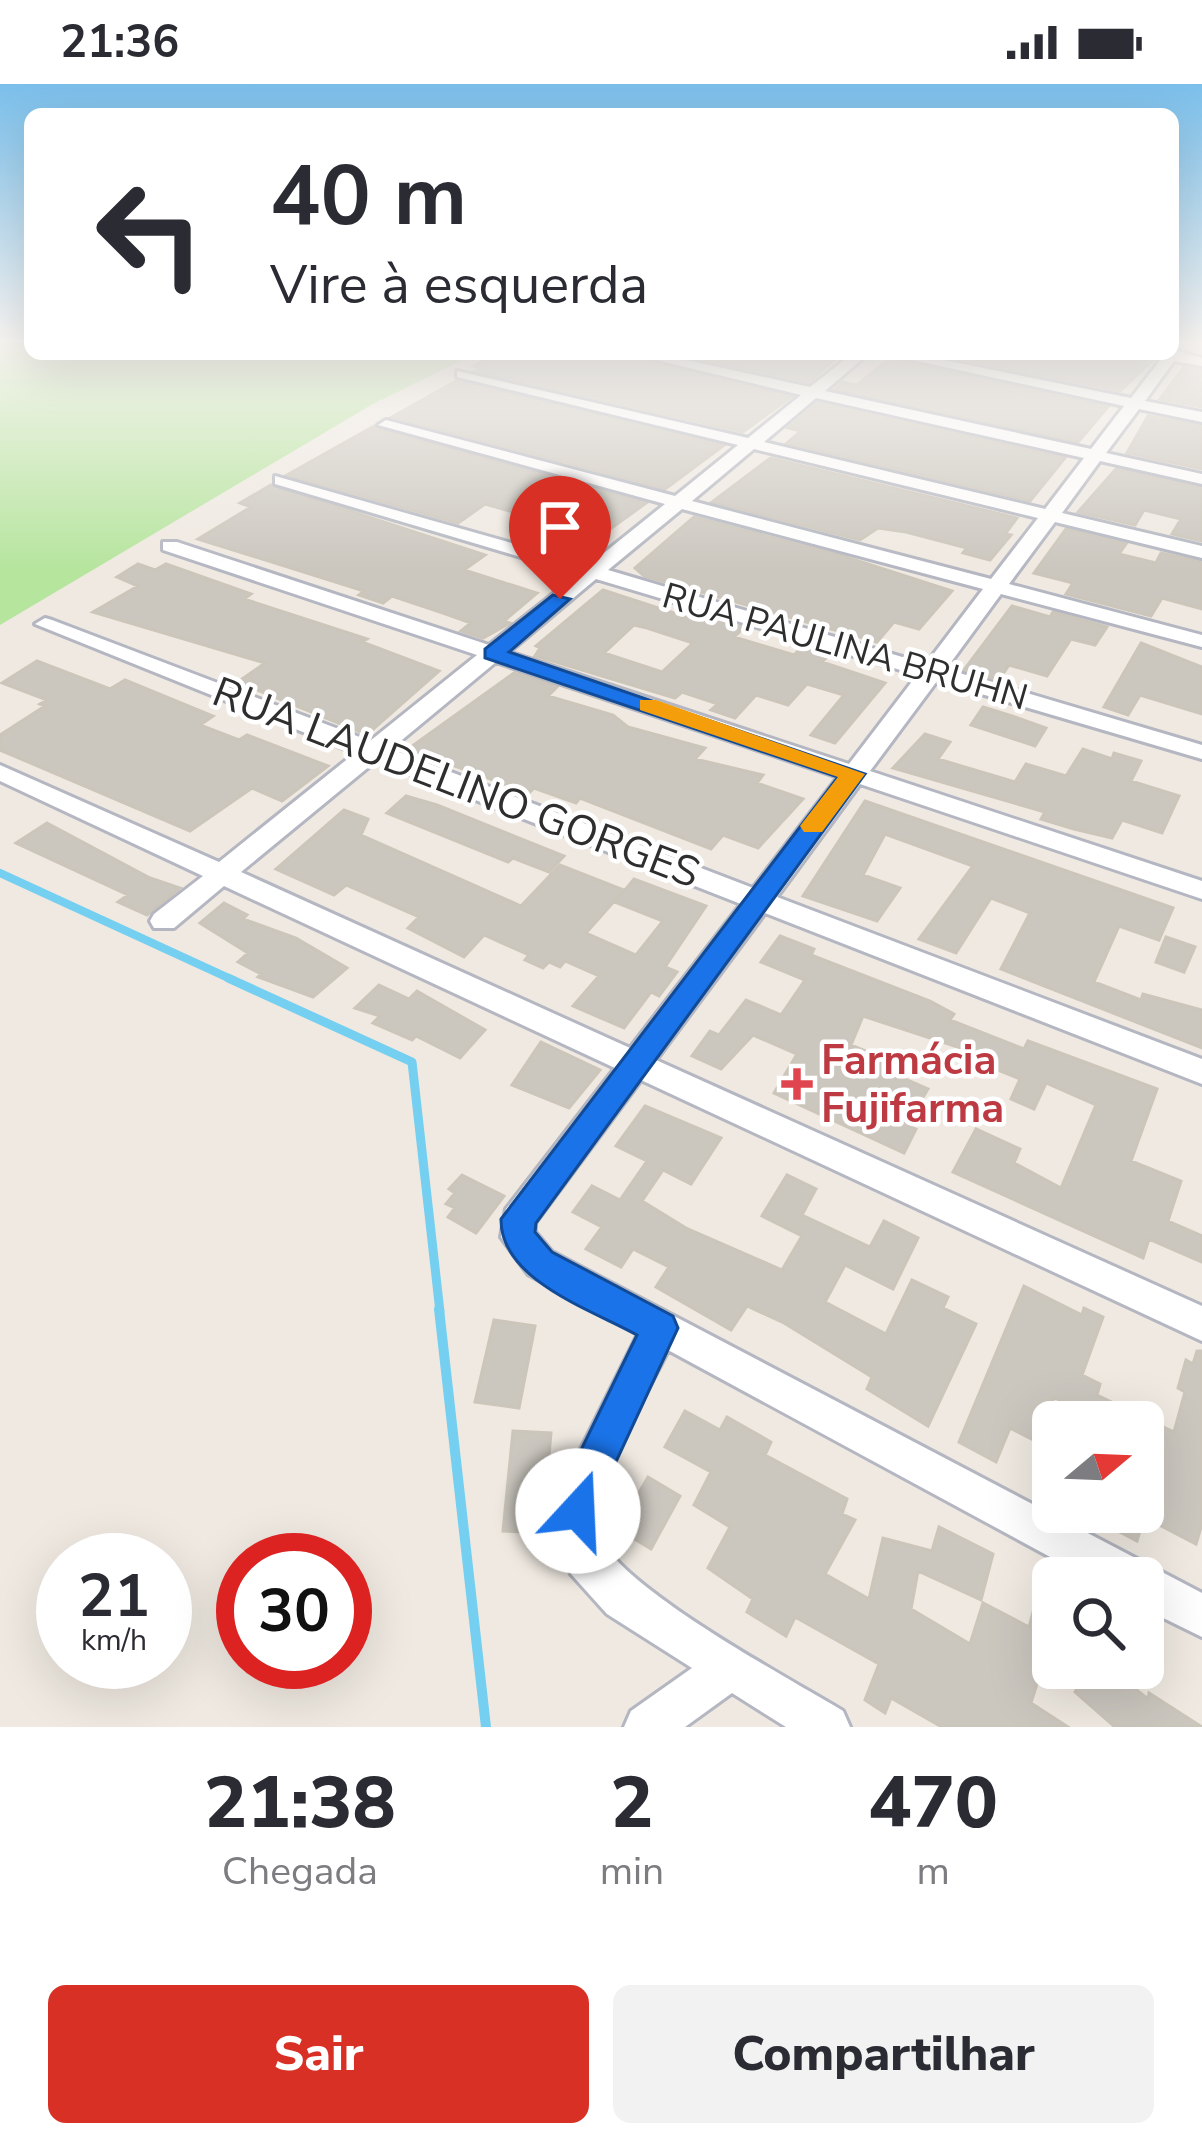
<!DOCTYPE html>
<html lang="pt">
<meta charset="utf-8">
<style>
:root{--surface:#fff;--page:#f2f2f3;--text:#2b2b33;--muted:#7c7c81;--accent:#d93025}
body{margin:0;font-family:"Nunito Sans",sans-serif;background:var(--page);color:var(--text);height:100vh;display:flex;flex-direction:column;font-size:45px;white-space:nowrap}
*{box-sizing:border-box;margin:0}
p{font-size:39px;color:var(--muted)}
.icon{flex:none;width:66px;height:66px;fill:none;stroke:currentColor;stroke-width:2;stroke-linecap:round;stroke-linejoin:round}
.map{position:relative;height:1643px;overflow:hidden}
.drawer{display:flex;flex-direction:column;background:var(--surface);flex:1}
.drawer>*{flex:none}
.top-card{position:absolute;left:24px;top:24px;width:1155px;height:252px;border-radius:18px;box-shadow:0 12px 48px #0002;background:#fff;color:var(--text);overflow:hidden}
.needle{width:78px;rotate:71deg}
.controls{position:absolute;left:1032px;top:1317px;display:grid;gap:24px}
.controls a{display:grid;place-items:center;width:132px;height:132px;border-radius:18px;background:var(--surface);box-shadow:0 12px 48px #0002;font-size:60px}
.speed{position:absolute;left:36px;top:1449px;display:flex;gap:24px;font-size:60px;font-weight:700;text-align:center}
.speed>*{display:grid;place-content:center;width:156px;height:156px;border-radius:50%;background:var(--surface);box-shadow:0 12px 48px #0002;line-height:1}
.speed small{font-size:30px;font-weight:400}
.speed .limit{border:18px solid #d22;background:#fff;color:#111}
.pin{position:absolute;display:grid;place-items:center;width:102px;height:102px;color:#fff;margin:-123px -51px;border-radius:50% 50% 50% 0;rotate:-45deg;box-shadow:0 0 12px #0007}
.pin .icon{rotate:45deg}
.me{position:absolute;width:132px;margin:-66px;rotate:20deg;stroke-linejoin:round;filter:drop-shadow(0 0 9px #0008)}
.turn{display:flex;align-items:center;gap:42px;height:252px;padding:0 48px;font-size:54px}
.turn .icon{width:156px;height:156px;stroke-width:2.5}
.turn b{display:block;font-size:84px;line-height:102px}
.eta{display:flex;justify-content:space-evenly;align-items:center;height:204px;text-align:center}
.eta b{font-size:72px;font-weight:800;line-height:84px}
.button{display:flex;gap:24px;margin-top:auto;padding:24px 48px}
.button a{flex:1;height:138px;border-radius:18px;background:var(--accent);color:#fff;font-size:48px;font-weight:800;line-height:138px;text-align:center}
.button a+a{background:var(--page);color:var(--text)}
.status{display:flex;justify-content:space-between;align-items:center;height:84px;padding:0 60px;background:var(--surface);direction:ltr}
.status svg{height:33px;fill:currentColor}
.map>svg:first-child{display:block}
.green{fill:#b6e59e}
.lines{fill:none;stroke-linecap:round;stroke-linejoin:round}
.stream-far2{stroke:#75cff0;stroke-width:8}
.stream-far1{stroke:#75cff0;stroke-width:9}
.stream{stroke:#75cff0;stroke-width:10}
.building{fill:#cbc7bf;stroke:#cbc5ba;stroke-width:3;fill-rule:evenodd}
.minor-casing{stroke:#b4b7c1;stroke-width:6}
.minor{fill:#fff;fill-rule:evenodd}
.route{fill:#1a73e8;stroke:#114b97;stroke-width:3}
.slow{fill:#f59e0b}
.health-dot{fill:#e0444e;stroke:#fff;stroke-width:4.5}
.labels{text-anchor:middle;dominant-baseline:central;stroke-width:9;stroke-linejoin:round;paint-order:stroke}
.far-street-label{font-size:36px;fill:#2e2e2e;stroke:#fff}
.street-label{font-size:42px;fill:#2e2e2e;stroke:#fff}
.health-label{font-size:42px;font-weight:bold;fill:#be3a42;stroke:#fff;text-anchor:start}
</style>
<div class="status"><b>21:36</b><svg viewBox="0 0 49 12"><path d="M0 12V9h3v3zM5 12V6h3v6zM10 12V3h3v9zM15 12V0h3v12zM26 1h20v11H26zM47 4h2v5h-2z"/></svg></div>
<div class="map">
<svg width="1202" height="1643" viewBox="0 0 1202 1643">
<rect width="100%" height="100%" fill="#efe9e1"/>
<path class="green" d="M0,255H30V270H474L371,321L0,541Z"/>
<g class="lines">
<path class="stream-far2" d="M0,789L235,897"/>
<path class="stream-far1" d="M228,894L412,978L440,1228"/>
<path class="stream" d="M439,1225L486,1643"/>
</g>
<path class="building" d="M495,270H628L791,313L743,348L475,287L481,284L474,282Z
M680,270H841L809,298Z
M937,270H1116L1152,277L1120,307Z
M889,275L1108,323L1078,358L835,305L843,298L857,301Z
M1184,283L1202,286V323L1160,315Z
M456,297L723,362L665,405L392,333Z
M817,319L1065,374L1030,417L787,359L801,347L788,344Z
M1148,332L1202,342V385L1127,369Z
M374,342L377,345L646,419L577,469L517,451L538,435L485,420L458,439L287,391Z
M769,375L771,374L1017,434L1005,450L1011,451L990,476L963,469L967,464L906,448L878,444L860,456L712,418Z
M1116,385L1202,404V457L1172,450L1181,435L1144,426L1135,441L1078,428Z
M271,401L485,471L464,486L537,509L504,537L510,539L483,554L461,547L471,539L443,529L392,512L383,519L359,511L364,507L198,455L251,423L240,419Z
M694,433L843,472L952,507L919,545L894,538L877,558L644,492L635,484Z
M1066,445L1126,460L1119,470L1156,479L1161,469L1202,478V525L1162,514L1151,532L1066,510L1073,499L1034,489Z
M138,480L155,486L166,480L251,510L244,515L367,555L362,558L439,587L371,647L360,648L238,598L265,579L93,528L138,502L117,493Z
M603,506L686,533L677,524L744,544L734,553L794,571L803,562L830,570L822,578L885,599L835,659L811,651L844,611L807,600L788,621L756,611L735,634L711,626L718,620L682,608L675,614L535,572L540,564L536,562ZM634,541L647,544L693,559L662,588L604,569Z
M1012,522L1050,533L1053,528L1107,543L1095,561L1071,555L1047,592L1009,581L999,596L964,586Z
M1141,559L1202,583V630L1140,611L1128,631L1104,623Z
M37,577L110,605L125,596L213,632L200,641L239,656L247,651L328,682L282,717L252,704L190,747L0,666V651L45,622L40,620L47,616L2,599Z
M514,589L557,603L548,612L613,631L628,643L705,664L695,675L763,691L757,699L803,715L758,764L723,751L711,765L580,714L576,719L534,704L529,709L408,665Z
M983,623L1012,632L1046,644L1035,662L971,641Z
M925,650L950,658L938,675L1015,698L1026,680L1066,692L1083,665L1112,675L1114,669L1141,677L1131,697L1179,712L1162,749L1122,736L1112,754L1074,745L1041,735L1045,728L893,684Z
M406,712L437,721L564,772L549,788L513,774L508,778L387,729Z
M865,717L1173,824L1159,856L1119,842L1094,898L1141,916L1143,910L1202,926V964L1001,885L1030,829L991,814L956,869L919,855L973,782L885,750L863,791L900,804L877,837L803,812Z
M344,726L368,735L361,751L521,822L560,781L624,806L586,849L636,871L663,837L615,818L634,795L706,822L665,883L677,888L659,912L651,908L624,944L573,922L599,892L565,877L560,883L549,878L543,884L525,876L529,871L484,851L464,873L408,844L419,833L346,801L334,811L276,785Z
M47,739L150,794L180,804L147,831L118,818L128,811L16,759Z
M224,819L247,831L243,835L296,854L347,884L313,913L258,893L261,890L238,878L248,869L200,839Z
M780,852L814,865L811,871L930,917L954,930L950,936L1024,965L1028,957L1157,1005L1131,1077L1181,1097L1168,1137L1202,1152V1178L1149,1155L1143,1174L953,1088L976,1045L1020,1065L1014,1079L1061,1104L1096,1021L1046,999L1034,1025L1011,1015L1020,995L970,975L973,968L863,932L851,961L896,980L891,989L928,1005L907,1040L916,1045L904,1069L774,1009L797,970L753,951L721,985L692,972L710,947L719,951L746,916L781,931L805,896L761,878Z
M1166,853L1195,863L1184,888L1156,878Z
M379,901L409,915L417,907L485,946L460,974L416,952L412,956L373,939L380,932L355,924Z
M541,958L600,986L569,1024L512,1001Z
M645,1022L721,1054L691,1100L663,1086L642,1117L686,1144L782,1186L802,1152L762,1132L787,1091L816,1105L802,1131L870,1163L884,1137L918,1154L893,1205L845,1181L825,1218L886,1250L912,1196L948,1213L943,1224L976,1240L928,1342L867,1305L872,1293L784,1239L747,1222L731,1246L656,1203L669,1183L633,1165L621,1183L586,1165L602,1143L573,1128L592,1102L620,1116L647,1077L616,1062Z
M462,1091L504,1112L476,1149L448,1133L455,1124L446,1120L455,1109L449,1105Z
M1024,1202L1082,1231L1084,1224L1103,1233L1082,1291L1100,1300L1097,1311L1174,1348L1185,1308L1178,1304L1186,1276L1193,1280L1197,1267H1202V1440L1196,1460L1144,1433L1137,1457L1082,1428H1143V1338H1105L1053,1313V1366L1010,1344L996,1378L959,1358Z
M494,1236L535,1242L519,1324L475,1318Z
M685,1327L720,1346L727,1333L771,1358L765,1371L847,1415L842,1430L855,1436L825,1490L869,1515L883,1454L932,1467L939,1443L993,1470L981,1516L918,1487L911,1525L970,1560L983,1519L1029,1543L1037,1514L1053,1522V1578L1045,1574L1031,1619L1068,1643H942L891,1614L885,1629L865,1616L879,1580L795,1533L786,1552L747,1528L753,1515L708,1484L730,1443L694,1421L711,1388L665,1363Z
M513,1347L551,1349L542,1449L503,1447Z
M648,1393L680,1412L651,1465L618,1445Z
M1089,1584H1109L1148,1615L1149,1609L1202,1643H1115L1075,1608Z"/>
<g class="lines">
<defs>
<path id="minor" d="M1173,266L1202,274V282L1174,277L1145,317L1202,328V338L1139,325L1106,369L1202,390V400L1100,377L1062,429L1202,462V474L1055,438L1009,500L1202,551V563L1001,510L946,585L1202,661V675L937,597L870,687L1202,797V815L860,700L777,813L1202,975V1000L765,829L656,976L1202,1222V1257L641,996L535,1139V1148L552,1168L1202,1509V1553L1143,1524V1494H1089L668,1266C645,1314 595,1391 598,1444C600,1494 796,1598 843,1627L850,1643H786L732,1609L685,1643H624L631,1627L692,1584L607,1530L571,1490L557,1447L567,1393L638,1250L528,1190L501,1153L506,1125L615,984L224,802L174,844H154L150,837L154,830L203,792L0,697V681L219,778L355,669L35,540L45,534L52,536L370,657L477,571L163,466V458H177L489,561L578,490L275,400V392L589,481L665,420L378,341L386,336L675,412L738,361L457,293V287L748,354L801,311L632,270H659L810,303L852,270H868L825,307L1091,365L1124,322L885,270H914L1131,314L1161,275L1152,270H1173ZM816,314L1084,374L1045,425L764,358ZM754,365L1038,434L991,495L692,417ZM682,425L983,505L926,580L608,486ZM596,495L917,591L849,680L509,568ZM496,578L838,693L753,804L391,665ZM376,677L741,820L630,964L241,788Z"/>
</defs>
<use href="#minor" class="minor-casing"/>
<use href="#minor" class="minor"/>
</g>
<linearGradient id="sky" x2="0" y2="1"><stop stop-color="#7abfeb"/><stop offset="0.53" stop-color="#f8f5f2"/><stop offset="1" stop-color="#f8f5f2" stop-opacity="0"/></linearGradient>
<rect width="1202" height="485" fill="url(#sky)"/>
<path class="route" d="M553,511L570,515L509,568L865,690L536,1139L535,1148L552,1168L673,1232L678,1244L601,1410L592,1442L578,1448L563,1442L557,1427L561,1407L637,1251C592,1226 500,1196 501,1135L838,693L485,574V565Z"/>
<path class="slow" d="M640,616H656L865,690L822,748H804L800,742L838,693L640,626Z"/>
<path class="health-dot" d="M791 982h12v12h12v12h-12v12h-12v-12h-12v-12h12z"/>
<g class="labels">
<g class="far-street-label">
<text transform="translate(845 563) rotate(16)">RUA PAULINA BRUHN</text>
</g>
<g class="street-label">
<text transform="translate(456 699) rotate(21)">RUA LAUDELINO GORGES</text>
</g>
<g class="health-label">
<text x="821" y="976">Farmácia<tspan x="821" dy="48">Fujifarma</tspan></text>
</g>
</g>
</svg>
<div class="controls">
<a><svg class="needle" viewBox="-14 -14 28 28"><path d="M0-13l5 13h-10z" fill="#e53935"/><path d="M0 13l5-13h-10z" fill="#7c7c81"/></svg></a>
<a><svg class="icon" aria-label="search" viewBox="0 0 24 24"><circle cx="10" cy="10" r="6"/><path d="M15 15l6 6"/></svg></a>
</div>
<div class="speed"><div>21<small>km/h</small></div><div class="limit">30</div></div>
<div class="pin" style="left:560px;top:515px;background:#d93025"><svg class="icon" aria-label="arrive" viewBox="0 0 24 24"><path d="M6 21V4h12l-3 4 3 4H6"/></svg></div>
<svg class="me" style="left:578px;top:1427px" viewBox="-20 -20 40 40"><circle r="19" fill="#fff"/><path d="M0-13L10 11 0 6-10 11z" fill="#1a73e8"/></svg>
<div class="top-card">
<div class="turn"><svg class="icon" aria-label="left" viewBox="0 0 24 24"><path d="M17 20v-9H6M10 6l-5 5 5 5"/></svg><div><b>40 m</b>Vire à esquerda</div></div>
</div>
</div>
<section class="drawer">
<div class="eta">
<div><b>21:38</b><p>Chegada</p></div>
<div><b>2</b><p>min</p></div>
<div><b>470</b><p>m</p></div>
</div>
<div class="button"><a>Sair</a><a>Compartilhar</a></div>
</section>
